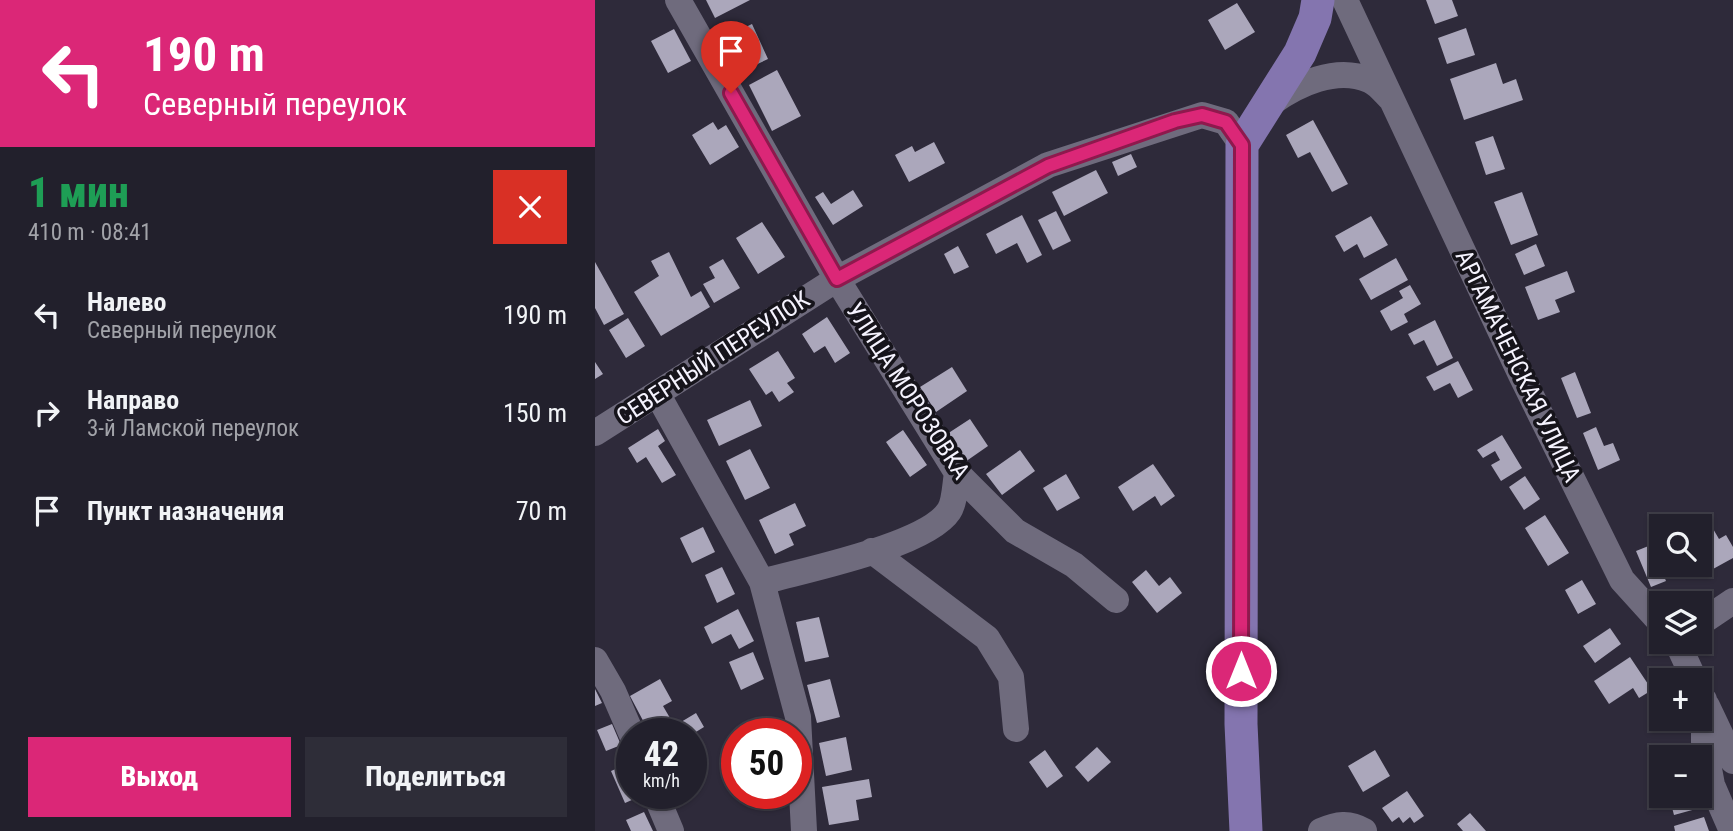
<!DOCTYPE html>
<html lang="ru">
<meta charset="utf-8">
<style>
:root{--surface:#22202c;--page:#2e2d38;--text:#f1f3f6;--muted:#a2a3a9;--line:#3f3e48;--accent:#db2777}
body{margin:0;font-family:"Roboto Condensed",sans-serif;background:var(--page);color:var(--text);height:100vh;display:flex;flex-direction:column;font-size:26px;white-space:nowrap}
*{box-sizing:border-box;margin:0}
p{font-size:23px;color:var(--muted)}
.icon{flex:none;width:38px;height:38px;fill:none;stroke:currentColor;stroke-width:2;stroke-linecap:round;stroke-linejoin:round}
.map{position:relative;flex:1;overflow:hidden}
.panel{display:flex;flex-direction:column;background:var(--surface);width:595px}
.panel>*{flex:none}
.top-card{background:#db2777;color:#fff;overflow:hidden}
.tools{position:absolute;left:1054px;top:514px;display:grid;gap:14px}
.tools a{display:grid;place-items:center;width:63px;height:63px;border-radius:0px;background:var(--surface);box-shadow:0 2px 5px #0004,0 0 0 2px var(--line);font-size:35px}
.speed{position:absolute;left:21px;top:718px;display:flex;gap:14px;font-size:35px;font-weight:700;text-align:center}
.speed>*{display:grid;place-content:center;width:91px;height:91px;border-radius:50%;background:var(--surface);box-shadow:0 2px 5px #0004,0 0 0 2px var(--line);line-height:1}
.speed small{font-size:18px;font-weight:400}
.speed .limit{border:10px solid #d22;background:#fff;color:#111}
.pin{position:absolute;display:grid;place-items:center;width:60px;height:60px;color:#fff;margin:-72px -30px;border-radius:50% 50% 50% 0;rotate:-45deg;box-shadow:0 0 7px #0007}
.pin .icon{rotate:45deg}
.me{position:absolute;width:77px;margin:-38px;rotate:0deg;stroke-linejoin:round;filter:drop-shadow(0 0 5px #0008)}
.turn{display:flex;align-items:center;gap:24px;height:147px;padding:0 28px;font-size:32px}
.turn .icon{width:91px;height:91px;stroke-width:2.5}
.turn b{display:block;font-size:49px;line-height:60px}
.round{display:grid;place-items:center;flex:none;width:74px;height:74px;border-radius:0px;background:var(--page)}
.summary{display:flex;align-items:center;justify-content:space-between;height:119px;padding:0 28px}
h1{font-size:42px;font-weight:800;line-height:52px;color:#1e9e55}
.primary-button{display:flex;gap:14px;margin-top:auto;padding:14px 28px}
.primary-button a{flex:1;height:80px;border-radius:0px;background:var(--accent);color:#fff;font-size:28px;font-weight:800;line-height:80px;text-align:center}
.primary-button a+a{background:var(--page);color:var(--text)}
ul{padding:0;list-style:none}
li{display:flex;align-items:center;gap:21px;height:98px;padding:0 28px}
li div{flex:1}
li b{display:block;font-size:26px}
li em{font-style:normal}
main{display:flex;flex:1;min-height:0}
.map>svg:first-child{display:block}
.building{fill:#aba7bb}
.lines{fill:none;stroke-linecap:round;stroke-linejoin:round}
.minor{stroke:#6f6b7d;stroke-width:26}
.major{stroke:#8475af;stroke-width:33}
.route-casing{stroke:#8e194d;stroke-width:18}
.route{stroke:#db2777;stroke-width:12}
.labels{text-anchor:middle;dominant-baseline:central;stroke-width:7;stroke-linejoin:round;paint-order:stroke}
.street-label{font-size:24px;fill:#f5f3fe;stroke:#16141b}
</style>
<main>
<section class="panel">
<div class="top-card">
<div class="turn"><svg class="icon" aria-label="left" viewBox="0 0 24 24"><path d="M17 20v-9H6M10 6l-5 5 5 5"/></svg><div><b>190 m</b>Северный переулок</div></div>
</div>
<div class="summary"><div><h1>1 мин</h1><p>410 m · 08:41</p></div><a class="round" style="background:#d93025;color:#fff"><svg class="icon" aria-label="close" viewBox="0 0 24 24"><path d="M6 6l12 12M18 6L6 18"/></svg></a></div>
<ul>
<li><svg class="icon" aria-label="left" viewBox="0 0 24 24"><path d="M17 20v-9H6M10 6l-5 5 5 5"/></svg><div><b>Налево</b><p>Северный переулок</p></div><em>190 m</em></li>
<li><svg class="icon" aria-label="right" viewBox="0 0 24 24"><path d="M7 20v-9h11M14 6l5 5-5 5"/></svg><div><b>Направо</b><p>3-й Ламской переулок</p></div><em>150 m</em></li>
<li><svg class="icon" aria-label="arrive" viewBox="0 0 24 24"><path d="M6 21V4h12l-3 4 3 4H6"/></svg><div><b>Пункт назначения</b></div><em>70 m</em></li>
</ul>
<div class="primary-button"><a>Выход</a><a>Поделиться</a></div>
</section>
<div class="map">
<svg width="1138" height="831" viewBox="0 0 1138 831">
<rect width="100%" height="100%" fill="#2e2a3a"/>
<path class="building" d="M111,0H155L120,18Z
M831,0H857L863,16L840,24Z
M642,3L660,32L630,50L613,20Z
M157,24L173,59L154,68L146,53L137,57L128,38Z
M871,28L880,55L852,64L843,38Z
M79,29L96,61L73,73L56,41Z
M901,63L908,84L921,79L928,100L869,120L855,79Z
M182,70L206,116L177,131L154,85Z
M718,120L753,184L737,192L715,152L703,158L691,135Z
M118,122L123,130L131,125L144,147L115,165L97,135Z
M898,136L910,169L891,175L880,142Z
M339,142L350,163L314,182L300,155L317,146L320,152Z
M536,154L542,167L523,176L517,162Z
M501,170L513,193L469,216L457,192Z
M258,190L268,206L238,225L220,197L228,192L236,204Z
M927,192L943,235L916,245L899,202Z
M461,211L476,241L458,250L443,220Z
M427,215L447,255L432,263L422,243L401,254L391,234Z
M776,216L793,245L769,258L762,244L749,252L740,236Z
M167,222L190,257L163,274L141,238Z
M941,244L950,266L929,275L920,254Z
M363,246L374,267L359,274L349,254Z
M74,252L96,297L106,291L115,307L66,336L39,292L64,276L56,261Z
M801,258L813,280L776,300L764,279Z
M128,259L145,288L119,303L108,284L120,278L114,267Z
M0,262L29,314L9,325L0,308Z
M972,271L980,292L960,300L965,312L943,320L930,287Z
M815,285L826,304L809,314L813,322L796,331L785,311L808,298L804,291Z
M232,317L255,353L240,363L230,346L219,353L207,334Z
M33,318L50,346L31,358L14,330Z
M840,320L858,358L842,366L829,340L819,345L813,334Z
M183,351L200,378L192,383L199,392L184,402L177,391L171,395L154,369Z
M863,361L878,390L863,398L855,383L839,391L831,377Z
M0,362L8,374L0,379Z
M357,367L372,391L341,412L325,387Z
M980,372L996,413L982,418L966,378Z
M155,400L167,426L124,446L112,420Z
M375,419L393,446L370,462L352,434Z
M1001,427L1009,446L1018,443L1025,460L1003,470L988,433Z
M63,429L70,441L63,446L81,475L67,483L51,457L42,463L33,448Z
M308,430L332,465L315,477L291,442Z
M907,435L927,468L906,481L896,465L905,460L900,451L888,458L882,450Z
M155,449L175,488L150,500L131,461Z
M425,450L440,471L407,495L391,474Z
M558,464L580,496L566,506L560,496L538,511L523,487Z
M471,474L485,498L462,511L448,488Z
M930,476L945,499L929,510L914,487Z
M200,503L211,526L194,534L199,545L180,554L164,520Z
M950,515L974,553L953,566L930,528Z
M108,527L120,552L97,563L85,538Z
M1117,527L1124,539L1131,535L1138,547V558L1118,569L1104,545V534Z
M1056,545L1071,581L1056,587L1041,551Z
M1104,556L1112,571L1101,576L1095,565H1104Z
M127,567L140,594L122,603L110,575Z
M551,570L564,586L575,577L587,593L562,613L537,582Z
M987,580L1001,604L983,614L970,590Z
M143,609L159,641L144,649L136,634L117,644L109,627Z
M224,617L234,657L210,662L201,622Z
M1015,628L1026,644L1000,663L988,646Z
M158,652L169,679L146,690L134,662Z
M1035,657L1057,690L1044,698L1038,688L1014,704L999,681Z
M65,679L77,701L68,706L75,718L53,730L35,696Z
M235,679L245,717L222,723L212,685Z
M0,689L7,703L0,706Z
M101,713L109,727L96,735L72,733L71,731Z
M17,724L26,745L11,751L2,730Z
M251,737L257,770L231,776L224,743Z
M502,747L516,762L493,782L480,767Z
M450,750L468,776L452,788L434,762Z
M780,750L795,776L768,792L753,766Z
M32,764L37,774V793H45L46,796L30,803L16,771Z
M274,779L277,797L261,800L264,820L234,825L227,787Z
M1104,780L1112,806L1079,815L1075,800L1104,796Z
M812,791L829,816L819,823L815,817L808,823L804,817L797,822L787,808Z
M49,812L58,831H36L31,820Z
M875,813L891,831H868L862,824Z
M1109,817L1114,831H1080L1079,826Z"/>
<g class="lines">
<path class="minor" d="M83,0L242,279L362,473L420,531L479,565L521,600
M750,0L926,375L1027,580L1066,623
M676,103C703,84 741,66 774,80C782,83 789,92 795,98
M63,395L167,582L203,717L209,831
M0,433L242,279L453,165L607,115L631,122L647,145
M277,551L392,638L416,677L421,729
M167,582C209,570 331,546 354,511C360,502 360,484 362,473
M1104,624L1138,601
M1082,642L1100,681
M0,660L18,691L37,735
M1109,700V742L1117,785L1137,831
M1112,706L1138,761
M60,793L76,831
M726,831C742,824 754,822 769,831"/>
<path class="major" d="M651,831L646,724L647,145L705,53L720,18L723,0"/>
</g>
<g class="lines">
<defs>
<path id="route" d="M136,93L242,279L453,166L580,121L607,115L631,122L647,145L646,671"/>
</defs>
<use href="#route" class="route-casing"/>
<use href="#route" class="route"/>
</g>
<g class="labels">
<g class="street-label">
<text transform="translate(118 358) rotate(-33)">СЕВЕРНЫЙ ПЕРЕУЛОК</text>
<text transform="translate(923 366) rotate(64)">АРГАМАЧЕНСКАЯ УЛИЦА</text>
<text transform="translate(313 391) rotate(57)">УЛИЦА МОРОЗОВКА</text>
</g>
</g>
</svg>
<div class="tools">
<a><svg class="icon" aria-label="search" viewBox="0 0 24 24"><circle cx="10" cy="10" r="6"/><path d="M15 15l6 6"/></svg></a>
<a><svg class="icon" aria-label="layers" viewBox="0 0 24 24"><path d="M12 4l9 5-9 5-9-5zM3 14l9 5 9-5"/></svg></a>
<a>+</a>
<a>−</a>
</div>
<div class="speed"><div>42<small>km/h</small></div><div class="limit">50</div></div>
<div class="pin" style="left:136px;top:93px;background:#d93025"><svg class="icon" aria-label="arrive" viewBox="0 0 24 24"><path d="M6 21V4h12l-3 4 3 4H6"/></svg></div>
<svg class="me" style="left:646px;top:671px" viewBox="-20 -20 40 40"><circle r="17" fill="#db2777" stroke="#fff" stroke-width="3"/><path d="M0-11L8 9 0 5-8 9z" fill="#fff"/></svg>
</div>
</main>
